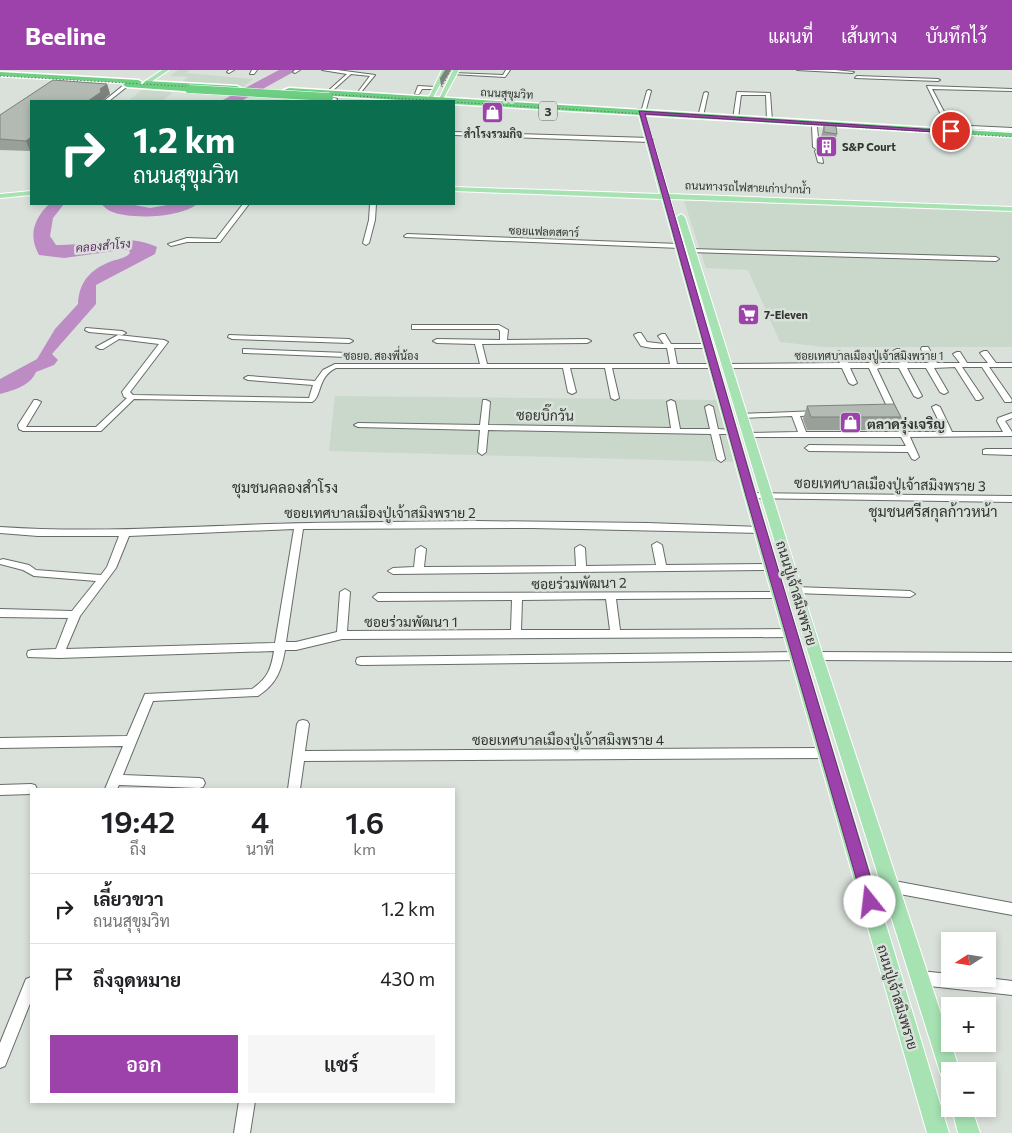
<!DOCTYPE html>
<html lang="th">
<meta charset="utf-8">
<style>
:root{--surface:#fff;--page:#f6f6f6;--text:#202124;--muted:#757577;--line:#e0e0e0;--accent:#9d41ab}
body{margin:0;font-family:Commissioner,Sarabun,sans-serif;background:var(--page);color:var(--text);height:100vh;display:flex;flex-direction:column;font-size:19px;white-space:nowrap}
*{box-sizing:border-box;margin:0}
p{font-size:16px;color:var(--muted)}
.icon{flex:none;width:28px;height:28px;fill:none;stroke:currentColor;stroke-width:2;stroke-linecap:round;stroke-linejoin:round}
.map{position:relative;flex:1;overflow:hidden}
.sheet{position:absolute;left:30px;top:718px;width:425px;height:315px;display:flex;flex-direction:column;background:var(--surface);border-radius:0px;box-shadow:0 2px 8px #0003}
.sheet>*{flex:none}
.hud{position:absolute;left:30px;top:30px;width:425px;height:105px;border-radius:0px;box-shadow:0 2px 8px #0003;background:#0b6e4f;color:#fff;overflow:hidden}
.needle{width:32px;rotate:258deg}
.controls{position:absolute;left:941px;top:862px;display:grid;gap:10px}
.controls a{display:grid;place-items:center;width:55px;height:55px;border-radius:0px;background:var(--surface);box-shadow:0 2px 8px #0003;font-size:25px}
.pin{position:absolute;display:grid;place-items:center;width:42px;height:42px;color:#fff;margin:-21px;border:2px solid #fff;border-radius:50%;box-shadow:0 1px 5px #0007}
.me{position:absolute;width:55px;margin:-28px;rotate:344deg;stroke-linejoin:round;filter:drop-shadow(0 0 4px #0008)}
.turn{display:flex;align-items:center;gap:18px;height:105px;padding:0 20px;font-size:22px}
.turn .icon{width:65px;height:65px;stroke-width:2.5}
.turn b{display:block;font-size:35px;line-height:42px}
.eta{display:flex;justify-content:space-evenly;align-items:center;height:85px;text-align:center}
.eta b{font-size:30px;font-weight:600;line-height:35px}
.button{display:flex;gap:10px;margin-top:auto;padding:10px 20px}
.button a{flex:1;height:58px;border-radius:0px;background:var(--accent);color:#fff;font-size:20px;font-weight:600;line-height:58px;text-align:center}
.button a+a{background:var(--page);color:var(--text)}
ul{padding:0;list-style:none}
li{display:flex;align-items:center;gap:15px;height:70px;padding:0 20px;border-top:1px solid var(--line)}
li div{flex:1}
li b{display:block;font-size:19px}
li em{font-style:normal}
header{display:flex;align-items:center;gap:30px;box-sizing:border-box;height:70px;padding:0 25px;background:var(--accent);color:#fff}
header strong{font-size:24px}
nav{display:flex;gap:28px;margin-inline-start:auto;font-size:18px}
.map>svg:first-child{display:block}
.built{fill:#cad8cb}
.water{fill:#bd8cc5}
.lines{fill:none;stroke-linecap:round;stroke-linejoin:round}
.minor-casing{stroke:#666d67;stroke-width:2}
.major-casing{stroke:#fff;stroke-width:2}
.highway-casing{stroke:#fff;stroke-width:3}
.minor{fill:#fff;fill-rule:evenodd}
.major{fill:#a7e2b3;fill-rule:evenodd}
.highway{fill:#6dcf81;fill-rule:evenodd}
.rail{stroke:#5c605c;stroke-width:1;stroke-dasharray:1 2.5;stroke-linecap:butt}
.highway-bridge-casing{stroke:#fff;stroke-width:9;stroke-linecap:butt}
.highway-bridge{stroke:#6dcf81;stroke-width:8}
.wall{fill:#99a09a}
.shaded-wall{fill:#7d827d}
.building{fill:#b2bab3;stroke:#7d827d}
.route{fill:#9d41ab;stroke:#662a6f}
.labels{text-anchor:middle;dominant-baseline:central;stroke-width:5;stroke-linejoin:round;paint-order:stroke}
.far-street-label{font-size:11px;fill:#313431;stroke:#d9e1da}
.far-poi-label{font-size:11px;font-weight:bold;fill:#313431;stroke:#d9e1da;text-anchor:start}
.shield{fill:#d9e1da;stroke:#636864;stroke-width:1}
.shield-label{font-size:12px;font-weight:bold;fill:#313431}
.far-water-label{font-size:12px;font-style:italic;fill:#63276c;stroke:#d9e1da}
.street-label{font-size:14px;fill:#313431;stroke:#d9e1da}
.poi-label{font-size:14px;font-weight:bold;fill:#313431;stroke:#d9e1da;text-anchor:start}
.neighbourhood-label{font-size:15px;fill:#313431;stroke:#d9e1da}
</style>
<header>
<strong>Beeline</strong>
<nav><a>แผนที่</a><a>เส้นทาง</a><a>บันทึกไว้</a></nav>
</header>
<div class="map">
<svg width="1012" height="1063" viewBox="0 0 1012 1063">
<rect width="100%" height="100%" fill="#d9e1da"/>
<path class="built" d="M178,0H189L186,3L253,9L243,17L180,13L188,7L170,6Z
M142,20H143L173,22L162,31H128Z
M683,128L1012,141V277H824L780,272L748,200L706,198Z
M335,326L718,330L734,392L329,381Z"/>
<path class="water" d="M279,0H297L241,31H221Z
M49,134H64L53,148L50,166L56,175C90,176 126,162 157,177L155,184L96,215V234L52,284L58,290L54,295L36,302C30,316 14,320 0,324V309L37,289L55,259L78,234C79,211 91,199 112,191C119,189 126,188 130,183L129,180H122L64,188L39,185C28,165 34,149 49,134Z
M101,134H129L150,138L173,134H197C181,148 129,150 110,141C107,140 104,136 101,134Z"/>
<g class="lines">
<defs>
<path id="minor" d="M229,0H234L229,3L227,2Z
M252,0H257L254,4H250Z
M295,0H300L295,3L293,2Z
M322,0H337L375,5L357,27L355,26L370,6L351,4L330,23L328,21L347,4Z
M506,0H510L505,7L451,4L453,3L503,5Z
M797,0H835L854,2L852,3Z
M857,6L938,9L940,10L938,11L855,8Z
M125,14L129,15L109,31H104Z
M418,16L435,17L437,18L435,19H422L419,24H415Z
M927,16L1012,19V21L932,19L951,55L1012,58V62L947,57Z
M649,20L651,21L645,43L641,42H617L615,41L617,40L642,39L647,21Z
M706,22L708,23L703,46L698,47L704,23Z
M737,22L770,23L772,51L767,50L766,25H741L738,48L733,49Z
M333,28H335L337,29L336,31H331Z
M812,56L817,57L819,77L816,79L813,77Z
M454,62L650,68L653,70L650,72L454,65Z
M818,79L821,81L823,93L818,92L815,81Z
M243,134H249L220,172H187L171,176L168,174L187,168L216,169Z
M370,134H376L375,150L369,173L366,175L363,173L369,150Z
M407,164L680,174L683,176L680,178L405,167L404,166Z
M691,179L996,187L999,189L996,191L689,182L688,181Z
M412,255H499L508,260L507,270L587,269L591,271L587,273L482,274L487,294H670L667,278H652L641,276L634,265L638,263H641L647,272L664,274L658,266L662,264H665L671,274H712V278H674L677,294H714L718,296L714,298H612L619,328L615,330L611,328L605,298H570L576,322L572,324L568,322L563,298H336C317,307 322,327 312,332L134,329L101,361H23L19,359L18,355L34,330H37L41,332L26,357H96L127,328L124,327L122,322L159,274L119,269L103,279H100L96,277L118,265L164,270L168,272L130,322L133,325L309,328L313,315L248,310L244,308L248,306L315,311L323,300L335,294H480L475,274L437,273L433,271L437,269L500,270V261L498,259H412Z
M86,258L122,261L126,263L122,265L89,262L85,260Z
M229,265L349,269L353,271L349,273L232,269L228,267Z
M922,277H928L937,293H960L953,284L957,282H960L967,293H988L980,283L984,281H987L996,293H1012V297H989L1012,330L1011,332H1005L982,297H962L983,328L979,330H976L955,297L934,298L948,322L944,324L940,322L926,298H907L922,326L918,328L914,326L899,298H879L877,299L907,362H944L932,337L936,335L940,337L952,362H1003L997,351L998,348L1012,343V348L1005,351L1012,362V366L910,367L919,387L915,390L912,389L908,382L809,381L805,378L809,375L906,376L901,367H748L744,365L745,363L798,362L792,346L742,348H739V344L818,341H821V345L800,346L806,362H899L869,298H850L857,313L853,315L849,313L842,298H726L722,296L726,294L840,293L835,283L839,281L843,283L848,293H870L865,284L869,282H872L878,293H900L893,281L897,279H900L908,293H929L921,279Z
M243,279L347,283L351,285L347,287L246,283H243Z
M483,330H486L490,332L488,355L671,358L667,332L671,330L675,332L680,359H710L705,337L709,335L713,337L718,359L732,360L736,362L732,364H719L725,389L721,392L717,389L711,364L488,360L486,382L482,385L478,382L480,360L358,357L354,355L358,353L480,355Z
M986,379H1012V385L983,384V380Z
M751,423L1012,426V432L748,428L747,426Z
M476,451L647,453L761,457L766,460L761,463L533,458L303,459L286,572H296L337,562L340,522L345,519L350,522L347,561L511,560L512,530L378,531L373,527L378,523L779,522L784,525L779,528L616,529L620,560L792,559L796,560L797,563L796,566L792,567L342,569L296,580H285C281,602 276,614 258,626L153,631L123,705L199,708L203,709L205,713L203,717L199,718L119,715L117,719H105L123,676L0,678V668L127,666L145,624L252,619C268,608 271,599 274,581L59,588L28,587L27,584L28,581L32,580L56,579L68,548L0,547V539L72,541L96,511L34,506L23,500L0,494V490L3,489L29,495L36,500L101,505L107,497L119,466H38L0,463V457C90,463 179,457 268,454C338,452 407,452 476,451ZM294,459L275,573L66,579L80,546L116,498L129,466ZM606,529L610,560H521L522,530Z
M657,472L662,475L666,495L771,494L776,497L771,500L393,504L388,501L393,498L414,497L416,479L421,476L426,479L424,497L576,496L575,478L580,475L585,478L586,496L656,495L652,475Z
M795,517L910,521L915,524L910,527L795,523L790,520Z
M799,582L803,583L804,586L803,589L799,590L361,595L357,594L356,591L357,588L361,587Z
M816,582L1012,583V591L816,590L812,589L811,586L812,583Z
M303,650L307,651L309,654L305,681L827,678L831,680L833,683L831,686L827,688L304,691L300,719H288L297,654L299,651Z
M31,714L35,715L37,719H31V724L0,725V715Z
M889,810L1012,833V845L889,822L884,820L883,816L884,812Z
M920,901L950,904V909L988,908L1012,911V925L920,915L915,913L913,908L915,903Z
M31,907V931L5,996L0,998V973L26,909Z
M239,1031H255L250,1063H234Z"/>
<path id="major" d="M162,0H169L148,14H144V12Z
M442,0H448L431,31H427Z
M453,0H459L442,31H438Z
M641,40L644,42L669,124L1012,137V141L670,129L778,497L949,1063H927L764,497L662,129L454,121V117L660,124L638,42Z
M31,121V125L0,128V124Z
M681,144L685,147L823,586L960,1001H950V1012L943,1009L940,1002L809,586L677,147Z
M952,1039H972L980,1063H958Z"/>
<path id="highway" d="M0,2L138,10L142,12L139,14H143L146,11L237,16L241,18L225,24L127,17L123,15L125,13L0,6Z
M289,18L1012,63V67L454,34V31H415L288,23L296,24L293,28L275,24Z"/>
</defs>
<use href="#minor" class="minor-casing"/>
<use href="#major" class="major-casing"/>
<use href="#highway" class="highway-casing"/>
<use href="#minor" class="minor"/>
<use href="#major" class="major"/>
<use href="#highway" class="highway"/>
<path class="rail" d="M0,6L446,31
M442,17L451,0
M454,32L1012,67"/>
<defs>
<path id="highway-bridge" d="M189,19L329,27"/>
</defs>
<use href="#highway-bridge" class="highway-bridge-casing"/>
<use href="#highway-bridge" class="highway-bridge"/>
</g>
<path class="wall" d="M53,10L107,14L110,24L103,30V31H31V80L30,81L0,80V45Z
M824,55L837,64L833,80L820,78V71Z
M807,336L901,347L896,360H807L803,349Z"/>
<path class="shaded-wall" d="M445,0H451L441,17L440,8Z
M107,14L110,24L103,30V31H88L100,19Z
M31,67V80L30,81L26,71Z"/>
<path class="building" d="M53,10L107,14L100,19L101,22L88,31H31V67L26,71L0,69V45Z
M824,55L836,56L837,64L824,62Z
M894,334L901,347H811L807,336Z"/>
<path class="route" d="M639,41L954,61L951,63L645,44L756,426L878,832L875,836L870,838L865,836L863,832L746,426Z"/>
<defs>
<symbol id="shop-square" viewBox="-11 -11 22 22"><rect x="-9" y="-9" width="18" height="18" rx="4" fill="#9d41ab" stroke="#d9e1da"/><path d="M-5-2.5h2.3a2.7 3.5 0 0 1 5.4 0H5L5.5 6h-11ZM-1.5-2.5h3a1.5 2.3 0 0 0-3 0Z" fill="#fff"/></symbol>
<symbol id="building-square" viewBox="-11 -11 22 22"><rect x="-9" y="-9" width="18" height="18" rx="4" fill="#9d41ab" stroke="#d9e1da"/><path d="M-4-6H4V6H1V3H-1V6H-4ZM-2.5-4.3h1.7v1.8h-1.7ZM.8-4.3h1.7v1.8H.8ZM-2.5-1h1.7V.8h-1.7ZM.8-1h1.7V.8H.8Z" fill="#fff"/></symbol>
<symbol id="supermarket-square" viewBox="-11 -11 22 22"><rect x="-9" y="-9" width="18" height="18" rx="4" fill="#9d41ab" stroke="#d9e1da"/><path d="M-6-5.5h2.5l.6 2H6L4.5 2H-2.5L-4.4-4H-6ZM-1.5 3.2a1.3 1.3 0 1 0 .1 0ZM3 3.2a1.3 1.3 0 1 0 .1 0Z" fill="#fff"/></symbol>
</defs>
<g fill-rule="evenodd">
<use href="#shop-square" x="480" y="30" width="25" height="25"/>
<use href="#building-square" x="814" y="64" width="25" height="25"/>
<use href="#supermarket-square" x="736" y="232" width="25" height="25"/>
<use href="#shop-square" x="838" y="340" width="25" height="25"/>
</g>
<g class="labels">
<g class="far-street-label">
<text transform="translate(507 23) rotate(3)">ถนนสุขุมวิท</text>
<text transform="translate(748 117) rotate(2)">ถนนทางรถไฟสายเก่าปากน้ำ</text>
<text transform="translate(544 161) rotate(2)">ซอยแฟลตสตาร์</text>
<text x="381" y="285">ซอยอ. สองพี่น้อง</text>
<text x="869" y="285">ซอยเทศบาลเมืองปู่เจ้าสมิงพราย 1</text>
</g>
<g class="far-poi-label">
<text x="493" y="63" text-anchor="middle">สำโรงรวมกิจ</text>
<text x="842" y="76">S&amp;P Court</text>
<text x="764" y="244">7-Eleven</text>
</g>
<rect class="shield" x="539" y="31.5" width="18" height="19" rx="4"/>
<g class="shield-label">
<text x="548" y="41">3</text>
</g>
<g class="far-water-label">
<text transform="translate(103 175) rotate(-5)">คลองสำโรง</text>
</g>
<g class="street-label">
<text transform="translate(545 345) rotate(1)">ซอยบิ๊กวัน</text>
<text transform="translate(890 414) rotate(1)">ซอยเทศบาลเมืองปู่เจ้าสมิงพราย 3</text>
<text x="380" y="442">ซอยเทศบาลเมืองปู่เจ้าสมิงพราย 2</text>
<text transform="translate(579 513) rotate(-1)">ซอยร่วมพัฒนา 2</text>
<text transform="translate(797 523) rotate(73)">ถนนปู่เจ้าสมิงพราย</text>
<text x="411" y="551">ซอยร่วมพัฒนา 1</text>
<text x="568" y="669">ซอยเทศบาลเมืองปู่เจ้าสมิงพราย 4</text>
<text transform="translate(898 927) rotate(73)">ถนนปู่เจ้าสมิงพราย</text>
</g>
<g class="poi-label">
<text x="867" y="353">ตลาดรุ่งเจริญ</text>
</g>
<g class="neighbourhood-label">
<text x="285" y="417">ชุมชนคลองสำโรง</text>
<text x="933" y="441">ชุมชนศรีสกุลก้าวหน้า</text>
</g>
</g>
</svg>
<div class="controls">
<a><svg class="needle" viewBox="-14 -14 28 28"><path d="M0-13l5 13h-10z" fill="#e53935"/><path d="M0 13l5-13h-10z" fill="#757577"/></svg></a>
<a>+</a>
<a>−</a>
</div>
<div class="pin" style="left:951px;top:61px;background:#d93025"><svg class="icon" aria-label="arrive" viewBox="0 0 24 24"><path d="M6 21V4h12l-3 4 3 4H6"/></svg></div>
<svg class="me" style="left:870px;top:832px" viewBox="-20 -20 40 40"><circle r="19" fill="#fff"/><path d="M0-13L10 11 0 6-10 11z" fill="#9d41ab"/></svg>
<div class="hud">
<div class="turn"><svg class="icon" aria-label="right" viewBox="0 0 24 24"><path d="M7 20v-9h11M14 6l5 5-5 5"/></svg><div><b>1.2 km</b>ถนนสุขุมวิท</div></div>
</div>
<section class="sheet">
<div class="eta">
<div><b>19:42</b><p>ถึง</p></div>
<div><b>4</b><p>นาที</p></div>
<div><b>1.6</b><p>km</p></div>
</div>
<ul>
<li><svg class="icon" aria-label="right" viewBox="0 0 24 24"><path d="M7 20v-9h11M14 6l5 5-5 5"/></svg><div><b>เลี้ยวขวา</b><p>ถนนสุขุมวิท</p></div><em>1.2 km</em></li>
<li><svg class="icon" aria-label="arrive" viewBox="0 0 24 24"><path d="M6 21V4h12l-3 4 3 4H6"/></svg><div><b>ถึงจุดหมาย</b></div><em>430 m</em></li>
</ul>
<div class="button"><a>ออก</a><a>แชร์</a></div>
</section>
</div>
